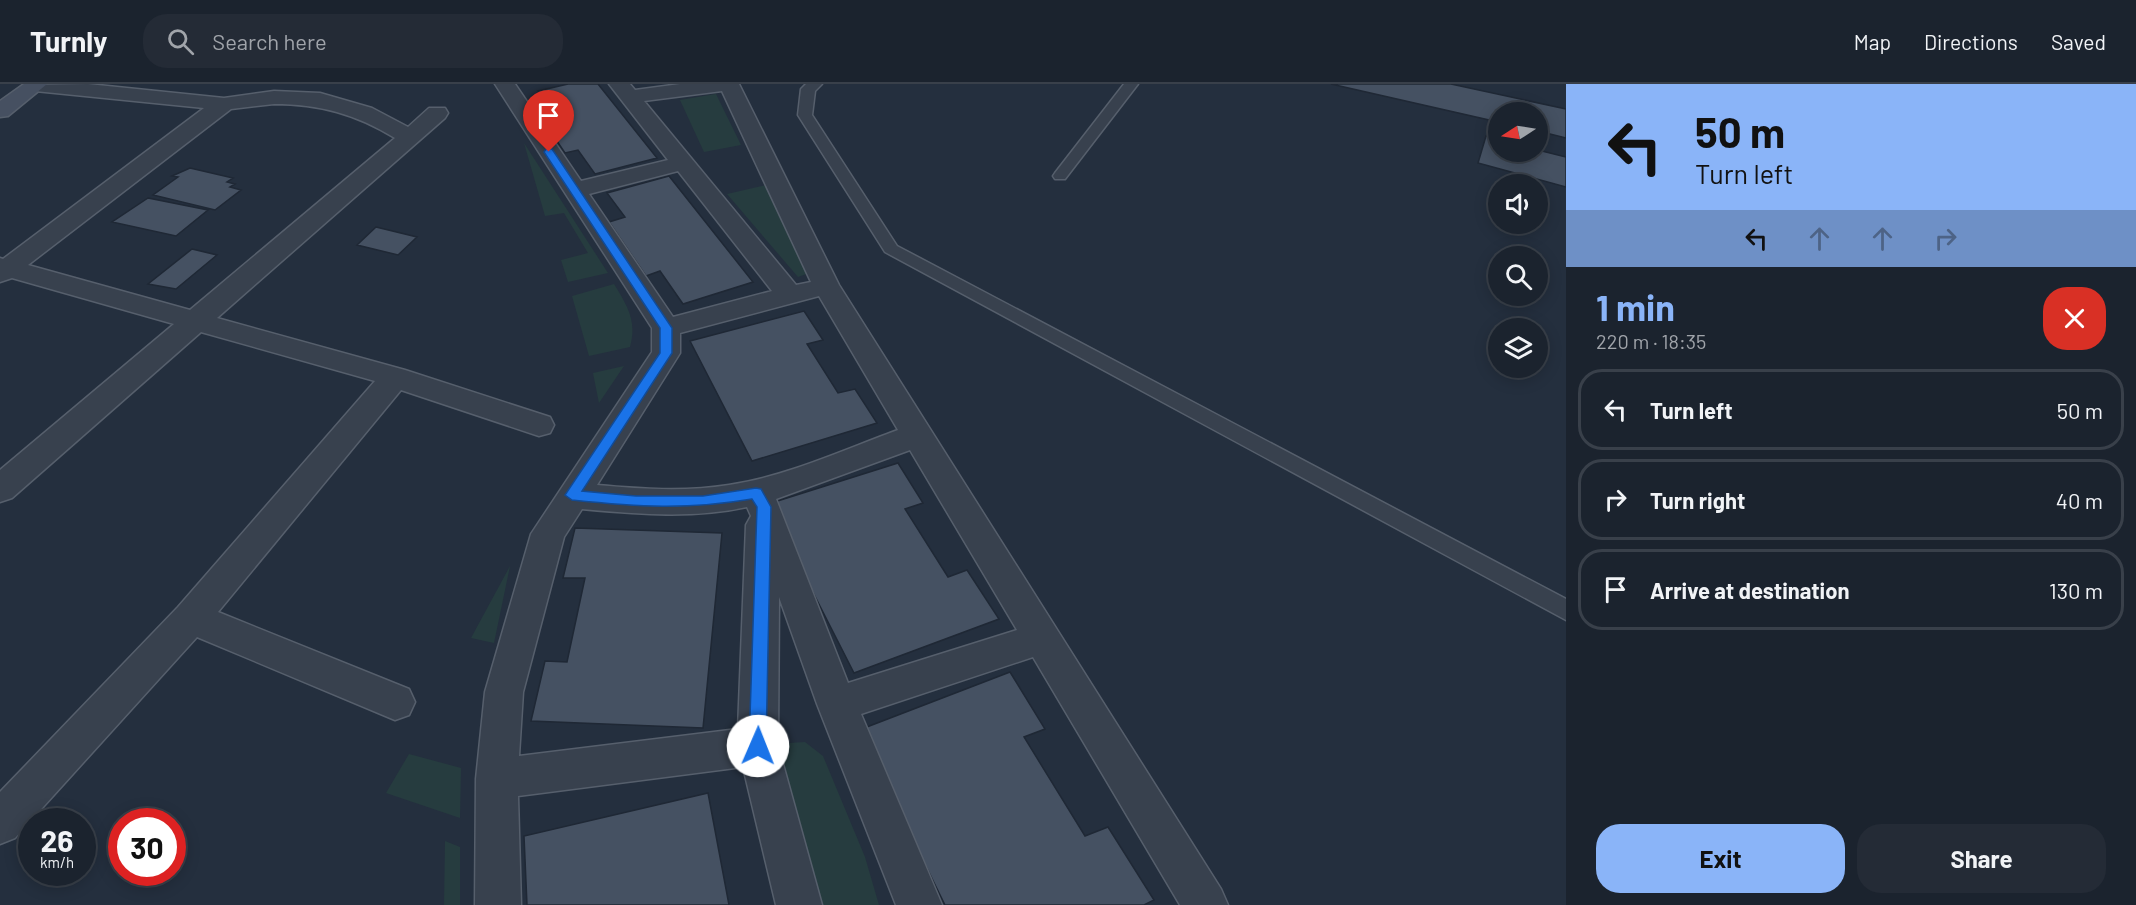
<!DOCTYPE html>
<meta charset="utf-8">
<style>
:root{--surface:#1b232e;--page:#242b36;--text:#f1f3f6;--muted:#a0a4aa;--line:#39404a;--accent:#8ab4f8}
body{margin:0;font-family:Barlow,sans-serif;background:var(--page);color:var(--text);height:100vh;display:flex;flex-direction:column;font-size:22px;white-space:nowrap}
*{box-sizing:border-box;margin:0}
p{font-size:20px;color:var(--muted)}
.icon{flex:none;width:33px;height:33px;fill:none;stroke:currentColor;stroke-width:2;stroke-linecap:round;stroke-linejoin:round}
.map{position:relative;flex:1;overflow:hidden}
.panel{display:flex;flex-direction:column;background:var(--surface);width:570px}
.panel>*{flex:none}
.guide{background:#8ab4f8;color:#111;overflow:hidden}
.needle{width:39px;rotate:258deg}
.buttons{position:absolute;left:1488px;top:18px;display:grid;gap:12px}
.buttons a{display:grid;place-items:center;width:60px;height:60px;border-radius:50%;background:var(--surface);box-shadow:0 3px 15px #0003,0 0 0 2px var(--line);font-size:30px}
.speed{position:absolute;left:18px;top:724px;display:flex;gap:12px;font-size:30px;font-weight:700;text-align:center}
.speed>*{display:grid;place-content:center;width:78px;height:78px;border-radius:50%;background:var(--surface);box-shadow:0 3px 15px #0003,0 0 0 2px var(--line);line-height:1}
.speed small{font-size:15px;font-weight:400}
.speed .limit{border:9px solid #d22;background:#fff;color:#111}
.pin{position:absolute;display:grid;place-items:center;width:51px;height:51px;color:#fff;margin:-62px -26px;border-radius:50% 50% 50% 0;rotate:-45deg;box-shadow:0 0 6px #0007}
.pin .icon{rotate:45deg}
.me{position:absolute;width:66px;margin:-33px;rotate:1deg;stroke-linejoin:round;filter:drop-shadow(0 0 4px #0008)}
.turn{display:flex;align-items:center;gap:21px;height:126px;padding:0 30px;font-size:27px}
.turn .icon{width:78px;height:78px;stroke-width:2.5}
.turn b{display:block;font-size:42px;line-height:51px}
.lanes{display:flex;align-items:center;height:57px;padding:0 30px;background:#0003;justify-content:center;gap:30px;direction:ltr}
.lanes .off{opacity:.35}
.round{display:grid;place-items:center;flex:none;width:63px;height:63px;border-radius:24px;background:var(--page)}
.summary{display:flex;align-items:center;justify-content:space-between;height:102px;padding:0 30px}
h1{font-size:36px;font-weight:700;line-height:45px;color:var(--accent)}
.action{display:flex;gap:12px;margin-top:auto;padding:12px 30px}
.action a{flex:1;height:69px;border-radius:24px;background:var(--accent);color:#111;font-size:24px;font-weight:700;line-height:69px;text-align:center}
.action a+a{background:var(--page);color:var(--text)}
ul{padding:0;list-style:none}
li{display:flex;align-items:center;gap:18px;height:81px;margin:0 12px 9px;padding:0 18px;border:3px solid var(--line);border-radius:24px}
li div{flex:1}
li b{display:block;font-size:22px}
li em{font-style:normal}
header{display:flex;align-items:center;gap:36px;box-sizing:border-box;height:84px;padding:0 30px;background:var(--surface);border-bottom:2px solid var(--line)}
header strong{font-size:28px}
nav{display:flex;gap:33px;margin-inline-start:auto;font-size:21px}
.search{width:420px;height:54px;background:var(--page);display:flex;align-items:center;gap:15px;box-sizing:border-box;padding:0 21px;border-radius:24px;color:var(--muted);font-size:22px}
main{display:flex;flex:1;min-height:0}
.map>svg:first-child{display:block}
.green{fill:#263c3f}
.building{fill:#455162;stroke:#1f2835;stroke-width:1.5}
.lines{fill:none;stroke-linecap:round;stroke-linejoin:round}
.lane-casing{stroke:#565f6c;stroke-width:3}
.street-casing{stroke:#565f6c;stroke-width:3}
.secondary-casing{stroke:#565f6c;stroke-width:3}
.lane{fill:#38414e;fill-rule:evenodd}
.street{fill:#38414e;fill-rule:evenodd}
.secondary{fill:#465061;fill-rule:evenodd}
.route{fill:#1a73e8;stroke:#114b97;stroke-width:1.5}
</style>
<header>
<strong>Turnly</strong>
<div class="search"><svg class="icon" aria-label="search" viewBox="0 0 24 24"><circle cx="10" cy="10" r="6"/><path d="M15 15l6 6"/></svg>Search here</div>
<nav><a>Map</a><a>Directions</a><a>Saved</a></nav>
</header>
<main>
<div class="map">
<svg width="1566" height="821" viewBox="0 0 1566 821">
<rect width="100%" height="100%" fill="#242f3e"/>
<path class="green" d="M716,10L741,61L704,68L680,16Z
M524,59L608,189L568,198L561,176L588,169L564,129L545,132Z
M766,101L809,189L798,193L727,110Z
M614,200C628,223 637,237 630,263L589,272L572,212Z
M624,282L599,319L593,289Z
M510,482L494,559L471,554Z
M805,658L823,672L865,773L879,821H804L780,691L789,659Z
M409,670L461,684L460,734L386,709Z
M445,757L460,763V821H444Z"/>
<path class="building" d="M568,0H598L657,74L595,90L578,66L565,69L538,29L552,26L538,7Z
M1331,0H1451L1566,25V54L1538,47V28H1498V38Z
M1486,52L1498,56V68L1538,66L1566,73V103L1478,79Z
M190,84L233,94L227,98L235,100L230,103L241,106L215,126L153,111L178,93L172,92Z
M669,92L753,198L683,220L660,187L646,192L609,138L625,133L607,109Z
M148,114L208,126L176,152L112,138Z
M376,143L417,153L398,171L357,161Z
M192,165L217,171L176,205L148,200Z
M804,227L823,256L807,260L838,309L855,305L877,339L752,377L690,257Z
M898,379L923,419L905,425L948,493L967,486L999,535L854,589L768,420Z
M575,444L722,449L703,644L531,637L545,577L567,578L585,494H563Z
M1010,588L1045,645L1024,653L1085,752L1108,743L1154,816L1144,821H945L859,646Z
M708,709L729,821H527L524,752Z"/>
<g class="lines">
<defs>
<path id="lane" d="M806,0H822L815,7L812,31L897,162L1566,515V536L885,168L798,31L801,5Z
M1124,0H1138L1065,95H1055L1053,92L1055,89Z"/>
<path id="street" d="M88,0L224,14L274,7L320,9L372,24L408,43L429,24H445L448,29L445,34L217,234L405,286L550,333L554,341L550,349L539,352L401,306L218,528L409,605L415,618L409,631L395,636L197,553L15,754L0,760V708L178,523L375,297L201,248L12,414L0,418V386L174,240L12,194L0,198V174L3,175L204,24L35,7L28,5L25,1ZM274,20C319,20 356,30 395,54L190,226L28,181L231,25Z
M495,0H515L581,97L668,76L609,0H630L635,6L680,0H739L839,201L1221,805L1228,821H1180L1033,573L861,630L942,821H896L817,620L779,513L778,662L822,821H776L743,683L518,712L521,821H475L476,695L485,608L531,450L652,268V244ZM722,7L811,198L796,201L644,17ZM678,87L772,207L673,233L589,110ZM819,212L898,346C843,366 788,392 729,401C685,408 641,405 597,401L680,269V249ZM910,366L1017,546L848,599L776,415ZM747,423L751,432L746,441L738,645L519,672L523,608L564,453L582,425C638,430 692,435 747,423Z"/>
<path id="secondary" d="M24,0H47L8,32L0,33V17Z"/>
</defs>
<use href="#lane" class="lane-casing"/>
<use href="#street" class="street-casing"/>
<use href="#secondary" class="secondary-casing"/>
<use href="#lane" class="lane"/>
<use href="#street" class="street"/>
<use href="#secondary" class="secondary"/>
</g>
<path class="route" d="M546,65H552L672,244V269L582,407L636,412H703L756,404L761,405L771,423L766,662L764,668L758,670L752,668L749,662L757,423L752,415C687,426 638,423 572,416L565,411L660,269V244L544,68Z"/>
</svg>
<div class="buttons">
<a><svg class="needle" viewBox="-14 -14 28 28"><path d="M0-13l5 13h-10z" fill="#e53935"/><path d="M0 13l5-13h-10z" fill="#a0a4aa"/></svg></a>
<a><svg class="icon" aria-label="sound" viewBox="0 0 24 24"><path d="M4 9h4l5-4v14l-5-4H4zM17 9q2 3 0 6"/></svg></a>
<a><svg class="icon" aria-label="search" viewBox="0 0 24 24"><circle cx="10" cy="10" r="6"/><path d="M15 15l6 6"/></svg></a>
<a><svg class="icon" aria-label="layers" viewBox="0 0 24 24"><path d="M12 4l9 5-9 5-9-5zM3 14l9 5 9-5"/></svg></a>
</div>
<div class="speed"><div>26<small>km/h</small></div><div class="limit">30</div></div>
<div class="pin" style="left:549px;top:68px;background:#d93025"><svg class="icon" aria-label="arrive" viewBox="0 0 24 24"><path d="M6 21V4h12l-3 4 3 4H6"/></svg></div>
<svg class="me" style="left:758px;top:662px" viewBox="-20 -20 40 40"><circle r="19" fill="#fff"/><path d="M0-13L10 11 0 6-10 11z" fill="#1a73e8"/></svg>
</div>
<section class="panel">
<div class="guide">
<div class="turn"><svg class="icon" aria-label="left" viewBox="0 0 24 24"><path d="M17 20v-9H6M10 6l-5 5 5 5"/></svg><div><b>50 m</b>Turn left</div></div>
<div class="lanes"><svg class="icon" aria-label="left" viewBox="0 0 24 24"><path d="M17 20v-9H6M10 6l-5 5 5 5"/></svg><svg class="icon off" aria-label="ahead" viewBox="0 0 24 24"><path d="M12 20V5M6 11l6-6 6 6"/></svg><svg class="icon off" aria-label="ahead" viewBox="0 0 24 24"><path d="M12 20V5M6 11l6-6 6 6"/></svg><svg class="icon off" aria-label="right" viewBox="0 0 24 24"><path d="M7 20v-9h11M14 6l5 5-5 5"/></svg></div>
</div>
<div class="summary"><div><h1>1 min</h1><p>220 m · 18:35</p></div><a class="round" style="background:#d93025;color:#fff"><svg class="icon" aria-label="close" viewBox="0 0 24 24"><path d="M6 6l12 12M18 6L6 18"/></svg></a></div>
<ul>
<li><svg class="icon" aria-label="left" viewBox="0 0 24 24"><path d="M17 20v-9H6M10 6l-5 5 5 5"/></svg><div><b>Turn left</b></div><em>50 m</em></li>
<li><svg class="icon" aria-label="right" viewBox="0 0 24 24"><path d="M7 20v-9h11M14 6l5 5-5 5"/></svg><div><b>Turn right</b></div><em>40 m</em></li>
<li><svg class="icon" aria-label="arrive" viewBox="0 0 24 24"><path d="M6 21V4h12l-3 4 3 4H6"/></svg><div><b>Arrive at destination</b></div><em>130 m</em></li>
</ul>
<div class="action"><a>Exit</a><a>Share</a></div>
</section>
</main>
